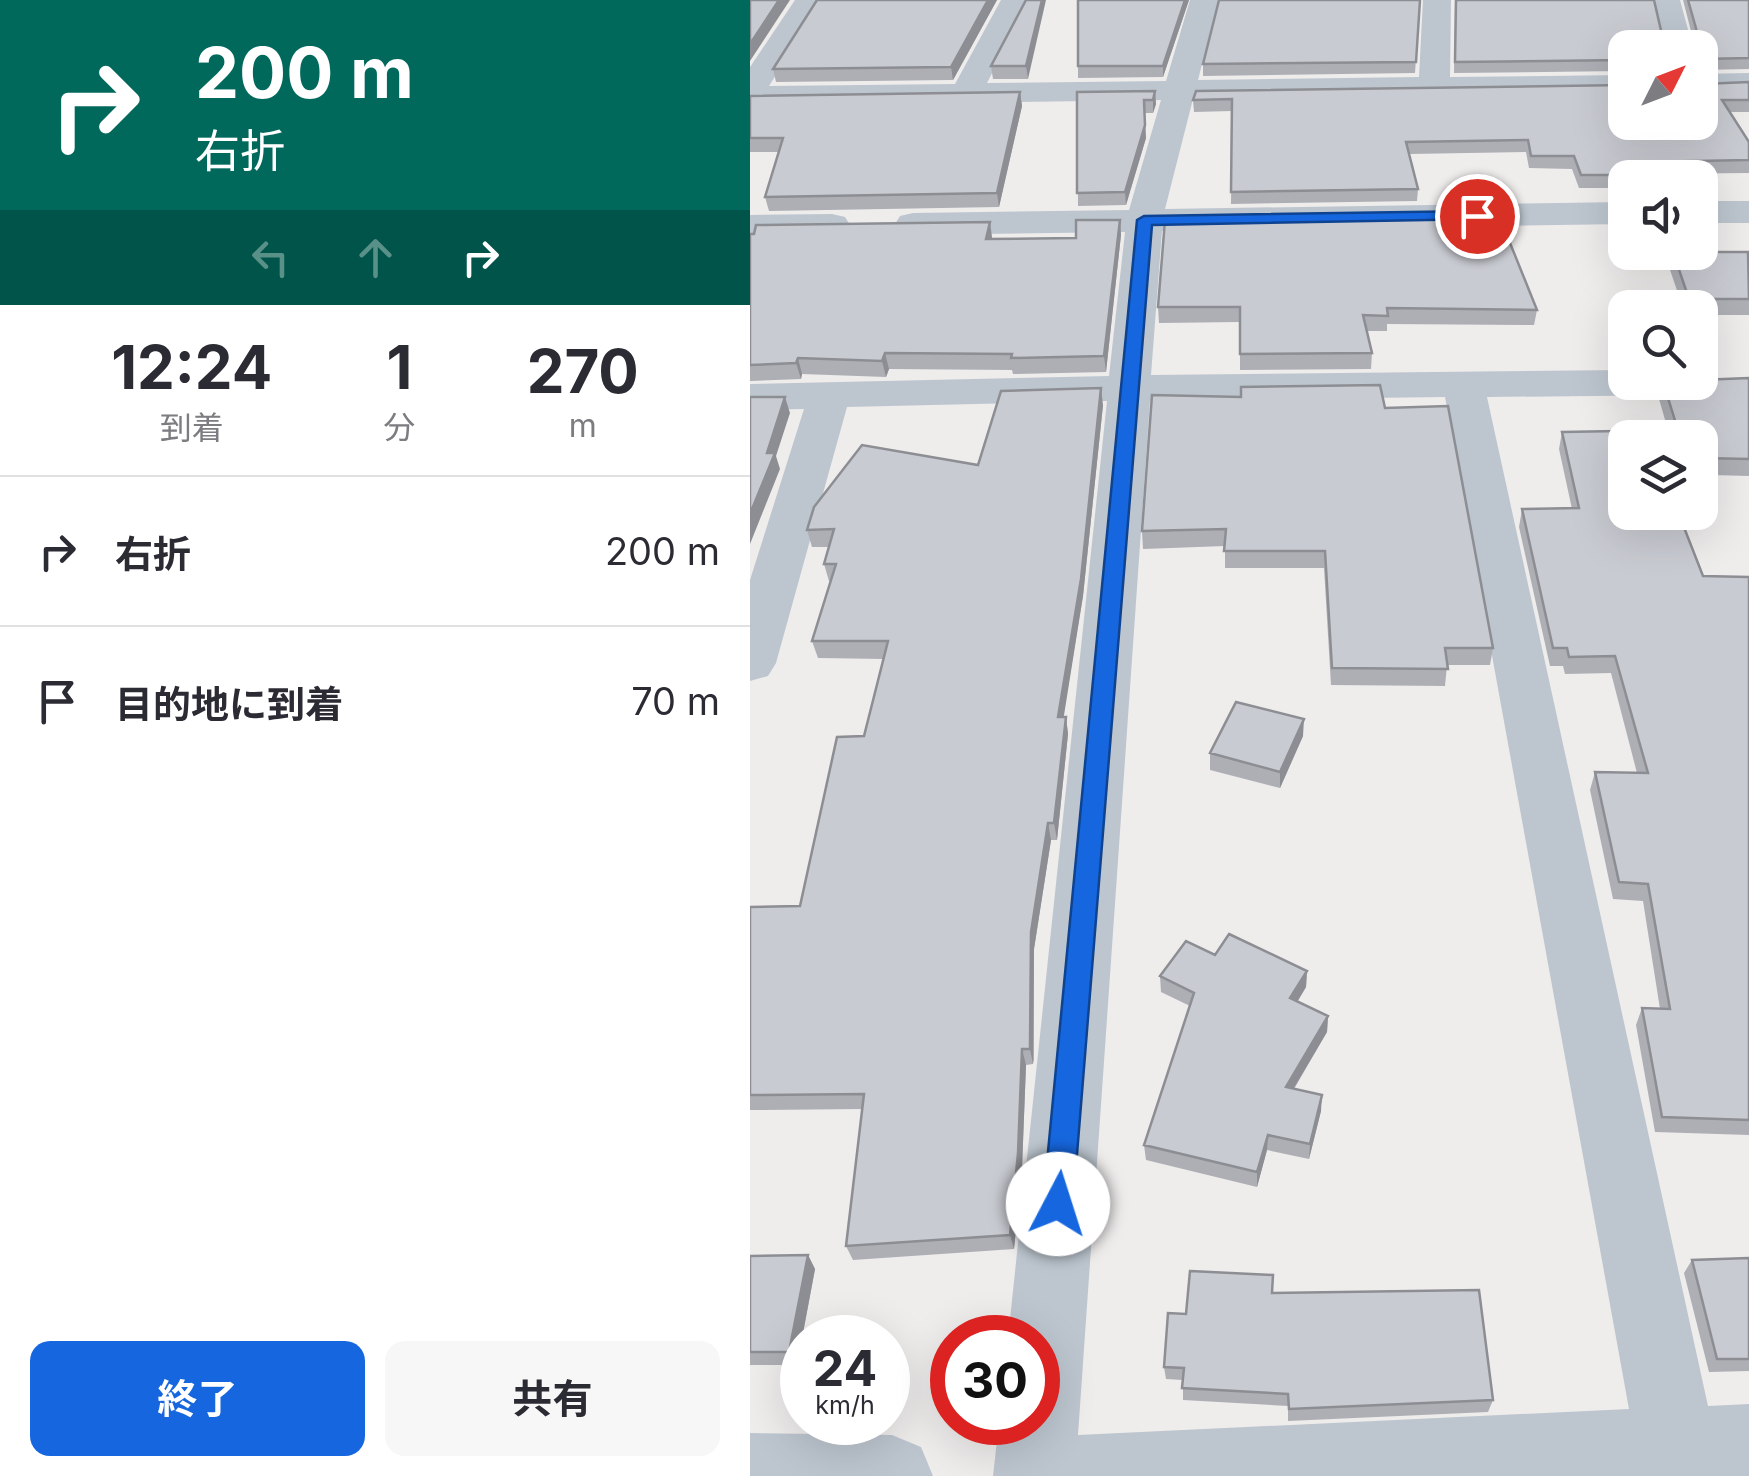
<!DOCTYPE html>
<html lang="ja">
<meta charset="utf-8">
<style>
:root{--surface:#fff;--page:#f7f7f7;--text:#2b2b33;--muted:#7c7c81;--line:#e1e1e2;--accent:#1667df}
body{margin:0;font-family:Inter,"Noto Sans JP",sans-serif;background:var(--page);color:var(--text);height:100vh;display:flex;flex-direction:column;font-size:38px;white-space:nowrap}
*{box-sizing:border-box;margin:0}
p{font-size:32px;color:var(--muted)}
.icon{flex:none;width:55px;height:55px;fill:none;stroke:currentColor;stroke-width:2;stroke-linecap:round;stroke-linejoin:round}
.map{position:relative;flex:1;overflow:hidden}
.drawer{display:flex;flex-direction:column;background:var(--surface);width:750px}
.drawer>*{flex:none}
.banner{background:#00695c;color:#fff;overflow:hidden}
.needle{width:65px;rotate:48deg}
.controls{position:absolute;left:858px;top:30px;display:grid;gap:20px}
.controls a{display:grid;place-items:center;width:110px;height:110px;border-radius:20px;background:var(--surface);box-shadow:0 10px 40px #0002;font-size:50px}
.speed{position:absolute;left:30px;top:1315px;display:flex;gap:20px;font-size:50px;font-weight:700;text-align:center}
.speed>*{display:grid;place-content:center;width:130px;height:130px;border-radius:50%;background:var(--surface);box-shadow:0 10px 40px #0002;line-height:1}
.speed small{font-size:25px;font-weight:400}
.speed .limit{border:15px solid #d22;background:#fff;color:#111}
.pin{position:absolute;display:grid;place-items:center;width:85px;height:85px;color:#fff;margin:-42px;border:5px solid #fff;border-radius:50%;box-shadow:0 2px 10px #0007}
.me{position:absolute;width:110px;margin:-55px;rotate:5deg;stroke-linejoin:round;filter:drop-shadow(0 0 8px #0008)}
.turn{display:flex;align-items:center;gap:35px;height:210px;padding:0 30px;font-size:45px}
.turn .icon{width:130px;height:130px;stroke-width:2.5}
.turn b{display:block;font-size:70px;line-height:85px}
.lanes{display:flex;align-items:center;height:95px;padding:0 30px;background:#0003;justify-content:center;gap:50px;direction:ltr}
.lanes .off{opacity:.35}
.eta{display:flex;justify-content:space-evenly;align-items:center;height:170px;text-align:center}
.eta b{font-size:60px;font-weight:700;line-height:70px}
.primary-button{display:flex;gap:20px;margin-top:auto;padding:20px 30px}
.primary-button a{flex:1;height:115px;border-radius:20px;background:var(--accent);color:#fff;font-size:40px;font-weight:700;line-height:115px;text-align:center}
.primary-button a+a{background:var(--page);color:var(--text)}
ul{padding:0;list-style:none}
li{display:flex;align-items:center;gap:30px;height:150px;padding:0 30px;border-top:2px solid var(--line)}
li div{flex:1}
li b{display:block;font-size:38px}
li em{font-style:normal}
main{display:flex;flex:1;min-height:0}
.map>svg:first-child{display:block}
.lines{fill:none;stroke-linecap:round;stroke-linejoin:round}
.minor{fill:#bdc6cf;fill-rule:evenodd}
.wall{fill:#adafb5}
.shaded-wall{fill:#8d8e93}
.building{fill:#c9cbd2;stroke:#8d8e93;stroke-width:2.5}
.route{fill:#1667df;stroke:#0e4391;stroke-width:2.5}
</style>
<main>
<section class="drawer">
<div class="banner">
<div class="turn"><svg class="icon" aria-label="right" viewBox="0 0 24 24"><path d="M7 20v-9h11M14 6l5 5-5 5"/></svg><div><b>200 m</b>右折</div></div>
<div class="lanes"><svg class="icon off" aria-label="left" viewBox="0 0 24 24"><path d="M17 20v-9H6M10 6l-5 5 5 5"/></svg><svg class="icon off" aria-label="ahead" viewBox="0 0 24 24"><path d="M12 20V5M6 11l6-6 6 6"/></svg><svg class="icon" aria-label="right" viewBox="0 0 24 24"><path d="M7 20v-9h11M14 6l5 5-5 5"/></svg></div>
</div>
<div class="eta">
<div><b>12:24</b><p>到着</p></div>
<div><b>1</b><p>分</p></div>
<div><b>270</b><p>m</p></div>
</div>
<ul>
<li><svg class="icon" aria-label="right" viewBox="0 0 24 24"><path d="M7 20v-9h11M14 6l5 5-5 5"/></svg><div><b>右折</b></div><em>200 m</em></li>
<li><svg class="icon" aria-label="arrive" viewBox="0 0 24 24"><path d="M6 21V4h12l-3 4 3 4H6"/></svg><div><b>目的地に到着</b></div><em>70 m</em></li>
</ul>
<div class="primary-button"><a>終了</a><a>共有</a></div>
</section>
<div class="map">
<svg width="999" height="1476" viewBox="0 0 999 1476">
<rect width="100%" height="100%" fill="#efecec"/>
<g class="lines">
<path class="minor" d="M45,0H73L19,86L205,84L251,0H279L237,83L416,81L440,0H468L448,80L669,77L673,0H701L700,77L875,75V93L443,99L415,209L875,202V224L412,231L401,375L875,370V382H950V372L961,382L955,391L940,395L737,397L958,1406L999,1404V1476H243L249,1422H288V1338H258L357,401L97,407L26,663L18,676L0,681V580L54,409L0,410V384L359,376L375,232L163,235L150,232L145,224L150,216L163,213L379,210L411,100L0,106V67ZM695,397L879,1409L328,1435L400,401Z
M902,0H930L943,48H913Z
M999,73V91L950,92V74Z
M950,201H999V223H950Z
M82,214L95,217L100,225L95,233L0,237V215Z
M0,1433L142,1435L171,1447L183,1476H0Z"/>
</g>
<path class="wall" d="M67,0H247L203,80L26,82L23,69Z
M276,0L278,79H243L241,66Z
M439,0L413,77L328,78V66Z
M670,0L665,73L453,76V64Z
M705,0H904L913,39H943L933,0H999V69L950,70V48H875V71L704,73Z
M999,82V112H980L999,142V173L896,174V178H875V188H829L822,169L779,168L776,152L659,154L668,189L667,201L481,204L482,111L444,112L443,100Z
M405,91L406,104L403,113H395L396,138L376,205L328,206L327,92Z
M270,92L272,106L249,207L19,211L15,197L29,152H0V96Z
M370,220L371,235L356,372L263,374L262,370L139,369L136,377L52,374L51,379L0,381V234L240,222L241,239L326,238Z
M739,234L787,310L784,325L637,324V331H617L622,353L621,369L490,370V322L409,323L408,307Z
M922,252L999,255V315H950V308H933L919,267Z
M999,378V476L962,475L963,479L958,496H950V438H875L953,576L999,577V1135L905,1132L886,1025L892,1008L910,1009L893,901L863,899L840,790L845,772L887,773L861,673L815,674L813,666H800L769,527L772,509H822L809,449L812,432L918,430L909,399L913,382Z
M353,405L333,596L313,717H316L318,734L307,840H301L284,949V1060L283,1064L276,1065L272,1168L264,1249L103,1260L96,1246L112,1109L0,1110V907L50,906L114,736L134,659L68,658L62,641L81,581H79L74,564L79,547H62L57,530L228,465Z
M635,408L743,648L740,665H697L695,686L581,685L574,568H475V546L393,549L392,531Z
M553,736L530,788L460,770V753Z
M465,955L557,971L556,987L547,1002L578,1016L577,1032L544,1089L571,1111L559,1159L517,1150L507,1187L396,1160L394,1145L440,1006L411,992L410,976Z
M58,1255L65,1269L47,1365H0V1256Z
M999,1258V1371L959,1372L934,1273L942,1260Z
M522,1293L743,1400L738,1412L538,1421V1406L433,1400V1380L416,1379L414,1367L436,1314Z"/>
<path class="shaded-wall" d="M29,0H40L0,61V44Z
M238,0H247L203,80L201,67Z
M292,0H296L278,79L276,66Z
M435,0H439L413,77V66Z
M405,91L406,104L403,113V100Z
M270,92L272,106L249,207L247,193Z
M395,125L396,138L376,205L375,192Z
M370,220L371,235L356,372L354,356Z
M240,222L242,237L238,254L236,239Z
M135,353L139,369L136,377L132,361Z
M48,358L52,374L51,379L46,363Z
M351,388L353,405L333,596L311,734L308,717Z
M35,397L40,413L26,456L30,469L0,544V514L17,453Z
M316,717L318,734L307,840L304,823Z
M554,719L553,736L530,788V772Z
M298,823L301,840L284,949L283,1064L280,1049L281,932Z
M557,971L556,987L540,1014V998Z
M578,1016L577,1032L535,1103L536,1087Z
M272,1049L276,1065L272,1168L264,1249L260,1235Z
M572,1095L571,1111L559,1159L560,1144Z
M518,1135L517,1150L507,1187V1172Z
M58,1255L65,1269L47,1365L39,1352Z"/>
<path class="building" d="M0,0H29L0,44Z
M67,0H238L201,67L23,69Z
M276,0H292L276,66H241Z
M328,0H435L413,66H328Z
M469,0H670L666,62L453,64Z
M706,0H904L913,39H949L938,0H999V58L953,59L950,61V48H875V60L705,62Z
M950,81L953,84L999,82V100H972L999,142V160L892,162L897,175H831L824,156H781L778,140L656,142L668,189L481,192L482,99L443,100L446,91L875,85V122H950Z
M405,91L403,100H394L395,125L375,192L327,193V92Z
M270,92L247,193L15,197L33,138H0V96Z
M732,217L739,234L756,233L787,310L637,308L638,316L613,315L622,353L490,354V307H408L415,220Z
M326,220H370L354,356L261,358L262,354L135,353L132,361L48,358L46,363L0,365V234H4L6,225L240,222L236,239L326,238Z
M923,252H998L999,299H939Z
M999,378V459L954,458L963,479H950V438H875V512H928L953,576L999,577V1120L912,1117L892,1008L920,1009L898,884L869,882L845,772L898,773L865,656L819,657L817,648H803L772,509L829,508L812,432L928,430L913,382H950V380Z
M630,385L635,408L698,406L743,648H695L698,669L582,668L575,551H474L476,529L392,531L402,395L491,397V387Z
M351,388L331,579L308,717H316L304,823H298L281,932L280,1045V1049H272L268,1153L260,1235L96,1246L114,1094L0,1095V907L50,906L87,737L114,736L138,641H62L86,564H74L84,529L57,530L64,507L112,445L228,465L251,391Z
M0,397H35L17,453H25L0,514Z
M486,702L554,719L530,772L460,753Z
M479,934L557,971L540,998L578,1016L536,1087L572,1095L560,1144L518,1135L507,1172L394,1145L444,993L410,976L436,941L465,955Z
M58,1255L39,1352H0V1256Z
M999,1258V1359H967L942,1260Z
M440,1271L523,1275L522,1293L729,1290L743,1400L539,1409L538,1394L432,1388L434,1368L414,1367L418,1313L436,1314Z"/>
<path class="route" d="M727,211L733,212V219L402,225L323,1204L318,1214L308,1218L297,1214L293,1204L387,220L394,216Z"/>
</svg>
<div class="controls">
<a><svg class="needle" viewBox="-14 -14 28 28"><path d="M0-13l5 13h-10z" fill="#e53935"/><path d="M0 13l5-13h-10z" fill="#7c7c81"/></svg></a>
<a><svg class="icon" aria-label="sound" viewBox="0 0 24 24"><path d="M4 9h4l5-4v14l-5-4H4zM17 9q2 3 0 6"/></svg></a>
<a><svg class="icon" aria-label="search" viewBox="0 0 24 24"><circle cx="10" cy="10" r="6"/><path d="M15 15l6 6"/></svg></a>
<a><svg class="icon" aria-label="layers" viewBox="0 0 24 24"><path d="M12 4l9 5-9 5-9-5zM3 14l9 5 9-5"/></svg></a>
</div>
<div class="speed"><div>24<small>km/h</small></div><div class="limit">30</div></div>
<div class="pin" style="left:727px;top:216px;background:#d93025"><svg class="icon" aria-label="arrive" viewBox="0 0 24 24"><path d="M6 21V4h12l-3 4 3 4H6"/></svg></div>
<svg class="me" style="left:308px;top:1204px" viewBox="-20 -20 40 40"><circle r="19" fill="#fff"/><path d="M0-13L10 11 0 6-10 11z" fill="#1667df"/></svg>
</div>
</main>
